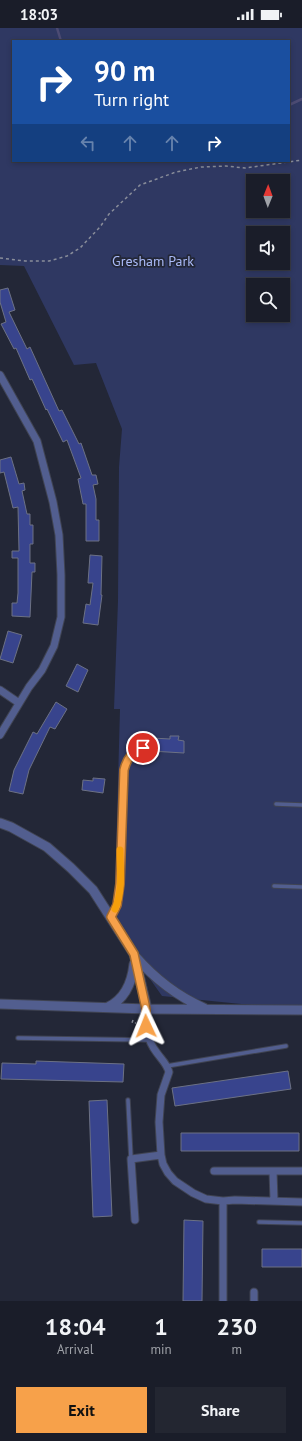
<!DOCTYPE html>
<style>
:root{--surface:#1a1d29;--page:#232631;--text:#f1f3f6;--muted:#9fa2a8;--line:#383b46;--accent:#f7a14a}
body{margin:0;font-family:"PT Sans",sans-serif;background:var(--page);color:var(--text);height:100vh;display:flex;flex-direction:column;font-size:15px;white-space:nowrap}
*{box-sizing:border-box;margin:0}
p{font-size:13px;color:var(--muted)}
.icon{flex:none;width:22px;height:22px;fill:none;stroke:currentColor;stroke-width:2;stroke-linecap:round;stroke-linejoin:round}
.map{position:relative;height:1273px;overflow:hidden}
.drawer{display:flex;flex-direction:column;background:var(--surface);flex:1}
.drawer>*{flex:none}
.top-card{position:absolute;left:12px;top:12px;width:278px;height:122px;border-radius:0px;box-shadow:0 2px 6px #0003,0 0 0 1px var(--line);background:#1a4fa0;color:#fff;overflow:hidden}
.needle{width:26px;rotate:1deg}
.fabs{position:absolute;left:246px;top:146px;display:grid;gap:8px}
.fabs a{display:grid;place-items:center;width:44px;height:44px;border-radius:0px;background:var(--surface);box-shadow:0 2px 6px #0003,0 0 0 1px var(--line);font-size:20px}
.pin{position:absolute;display:grid;place-items:center;width:34px;height:34px;color:#fff;margin:-17px;border:2px solid #fff;border-radius:50%;box-shadow:0 1px 4px #0007}
.me{position:absolute;width:44px;margin:-22px;rotate:358deg;stroke-linejoin:round;filter:drop-shadow(0 0 3px #0008)}
.turn{display:flex;align-items:center;gap:14px;height:84px;padding:0 16px;font-size:18px}
.turn .icon{width:52px;height:52px;stroke-width:2.5}
.turn b{display:block;font-size:28px;line-height:34px}
.lanes{display:flex;align-items:center;height:38px;padding:0 16px;background:#0003;justify-content:center;gap:20px;direction:ltr}
.lanes .off{opacity:.35}
.eta{display:flex;justify-content:space-evenly;align-items:center;height:68px;text-align:center}
.eta b{font-size:24px;font-weight:700;line-height:28px}
.action{display:flex;gap:8px;margin-top:auto;padding:8px 16px}
.action a{flex:1;height:46px;border-radius:0px;background:var(--accent);color:#111;font-size:16px;font-weight:700;line-height:46px;text-align:center}
.action a+a{background:var(--page);color:var(--text)}
.status{display:flex;justify-content:space-between;align-items:center;height:28px;padding:0 20px;background:var(--surface);direction:ltr}
.status svg{height:11px;fill:currentColor}
.map>svg:first-child{display:block}
.green{fill:#2f3862;fill-rule:evenodd}
.lines{fill:none;stroke-linecap:round;stroke-linejoin:round}
.stream{stroke:#4c4b73;stroke-width:2.5}
.building{fill:#38448d;stroke:#6c7184}
.service-casing{stroke:#404453;stroke-width:5.5}
.minor-casing{stroke:#404453;stroke-width:9}
.tertiary-casing{stroke:#404453;stroke-width:11}
.path{stroke:#898d9a;stroke-width:1.5;stroke-dasharray:3 3;stroke-linecap:butt}
.service{stroke:#525e8f;stroke-width:3.5}
.minor{stroke:#525e8f;stroke-width:7}
.tertiary{stroke:#525e8f;stroke-width:9}
.route-casing{stroke:#a16930;stroke-width:10}
.route{stroke:#f7a14a;stroke-width:7}
.slow{stroke:#f59e0b;stroke-width:7}
.labels{text-anchor:middle;dominant-baseline:central;stroke-width:3.5;stroke-linejoin:round;paint-order:stroke}
.park-label{font-size:14px;fill:#abbbf9;stroke:#232737}
</style>
<div class="status"><b>18:03</b><svg viewBox="0 0 49 12"><path d="M0 12V9h3v3zM5 12V6h3v6zM10 12V3h3v9zM15 12V0h3v12zM26 1h20v11H26zM47 4h2v5h-2z"/></svg></div>
<div class="map">
<svg width="302" height="1273" viewBox="0 0 302 1273">
<rect width="100%" height="100%" fill="#232737"/>
<path class="green" d="M0,0H302V980H282L162,968L114,900L120,681H114L118,573L119,439L122,401L96,335L74,337L24,238L0,237ZM13,13H289V133H13ZM253,153H283V183H253ZM253,205H283V235H253ZM253,257H283V287H253Z"/>
<g class="lines">
<path class="stream" d="M57,0L61,13
M289,77L302,71"/>
</g>
<path class="building" d="M8,260L15,282L9,284L27,321L30,319L59,383L62,382L79,416L81,415L92,447H96L98,456L93,457L96,471V492H99V513H86V476H83L78,451L81,450L67,412L63,414L47,381L46,382L32,351L30,352L16,320L14,321L1,296L6,294L0,274V262Z
M11,429L19,456L24,455L25,462L22,463L27,486H30V497H33V516H30V535H35V544H32L30,589L12,588V575H17L18,565V530H12V523H19L18,479L13,480L4,444L0,445V432Z
M90,527L102,528L101,567H102L98,597L83,595L86,576L90,577L93,555H88Z
M8,603L22,607L13,635L0,631Z
M77,636L88,642L78,664L66,658Z
M56,674L67,681L55,701L50,699L29,742L23,766L9,763L14,742L33,704L37,706Z
M170,708H179L178,712L184,713V725L151,723L152,710L170,711Z
M93,750L105,751L103,765L82,762L83,752L93,753Z
M36,1033L124,1036L123,1054L1,1051L2,1035L36,1036Z
M288,1043L291,1061L175,1078L172,1060Z
M107,1072L112,1188L93,1189L89,1073Z
M181,1105H299V1123H181Z
M184,1192L203,1193L202,1273H183Z
M262,1221H302V1239H262Z"/>
<g class="lines">
<defs>
<path id="service" d="M276,776L302,777
M274,858L302,859
M111,888L117,877L120,856L124,742C127,730 132,724 143,720
M18,1010L150,1012
M167,1038L286,1018
M128,1072L131,1131
M259,1194L302,1195"/>
<path id="minor" d="M0,347L37,413L53,474L59,507L61,547V589L54,618L42,642L29,659L0,707
M0,662L19,675
M147,981C146,999 146,1011 157,1025C162,1032 167,1036 169,1044L161,1067L159,1094L161,1127L163,1136L168,1145L175,1153L193,1165L206,1171L223,1173L235,1172L302,1174
M214,1143H302
M273,1143L274,1173
M223,1173V1273
M135,1192L131,1131L161,1127
M254,1264V1273"/>
<path id="tertiary" d="M0,795L11,799L47,819L71,840L93,862L134,926L147,981
M135,928C154,950 177,968 204,980
M0,976L147,981L302,982
M108,979C125,971 132,954 134,936"/>
</defs>
<use href="#service" class="service-casing"/>
<use href="#minor" class="minor-casing"/>
<use href="#tertiary" class="tertiary-casing"/>
<path class="path" d="M0,230L25,233H49L67,228L80,220L100,199L109,186L140,157L176,144L201,139L226,138L245,140L302,132
M133,992L132,995H136"/>
<use href="#service" class="service"/>
<use href="#minor" class="minor"/>
<use href="#tertiary" class="tertiary"/>
</g>
<g class="lines">
<defs>
<path id="route" d="M143,720C132,724 127,730 124,742L120,856L117,877L111,889L134,926L146,981V998"/>
</defs>
<use href="#route" class="route-casing"/>
<use href="#route" class="route"/>
<path class="slow" d="M115,881C123,863 120,841 120,822"/>
</g>
<g class="labels">
<g class="park-label">
<text x="153" y="233">Gresham Park</text>
</g>
</g>
</svg>
<div class="fabs">
<a><svg class="needle" viewBox="-14 -14 28 28"><path d="M0-13l5 13h-10z" fill="#e53935"/><path d="M0 13l5-13h-10z" fill="#9fa2a8"/></svg></a>
<a><svg class="icon" aria-label="sound" viewBox="0 0 24 24"><path d="M4 9h4l5-4v14l-5-4H4zM17 9q2 3 0 6"/></svg></a>
<a><svg class="icon" aria-label="search" viewBox="0 0 24 24"><circle cx="10" cy="10" r="6"/><path d="M15 15l6 6"/></svg></a>
</div>
<div class="pin" style="left:143px;top:720px;background:#d93025"><svg class="icon" aria-label="arrive" viewBox="0 0 24 24"><path d="M6 21V4h12l-3 4 3 4H6"/></svg></div>
<svg class="me" style="left:146px;top:998px" viewBox="-20 -20 40 40"><path d="M0-17L14 15 0 8-14 15z" fill="#f7a14a" stroke="#fff" stroke-width="4"/></svg>
<div class="top-card">
<div class="turn"><svg class="icon" aria-label="right" viewBox="0 0 24 24"><path d="M7 20v-9h11M14 6l5 5-5 5"/></svg><div><b>90 m</b>Turn right</div></div>
<div class="lanes"><svg class="icon off" aria-label="left" viewBox="0 0 24 24"><path d="M17 20v-9H6M10 6l-5 5 5 5"/></svg><svg class="icon off" aria-label="ahead" viewBox="0 0 24 24"><path d="M12 20V5M6 11l6-6 6 6"/></svg><svg class="icon off" aria-label="ahead" viewBox="0 0 24 24"><path d="M12 20V5M6 11l6-6 6 6"/></svg><svg class="icon" aria-label="right" viewBox="0 0 24 24"><path d="M7 20v-9h11M14 6l5 5-5 5"/></svg></div>
</div>
</div>
<section class="drawer">
<div class="eta">
<div><b>18:04</b><p>Arrival</p></div>
<div><b>1</b><p>min</p></div>
<div><b>230</b><p>m</p></div>
</div>
<div class="action"><a>Exit</a><a>Share</a></div>
</section>
